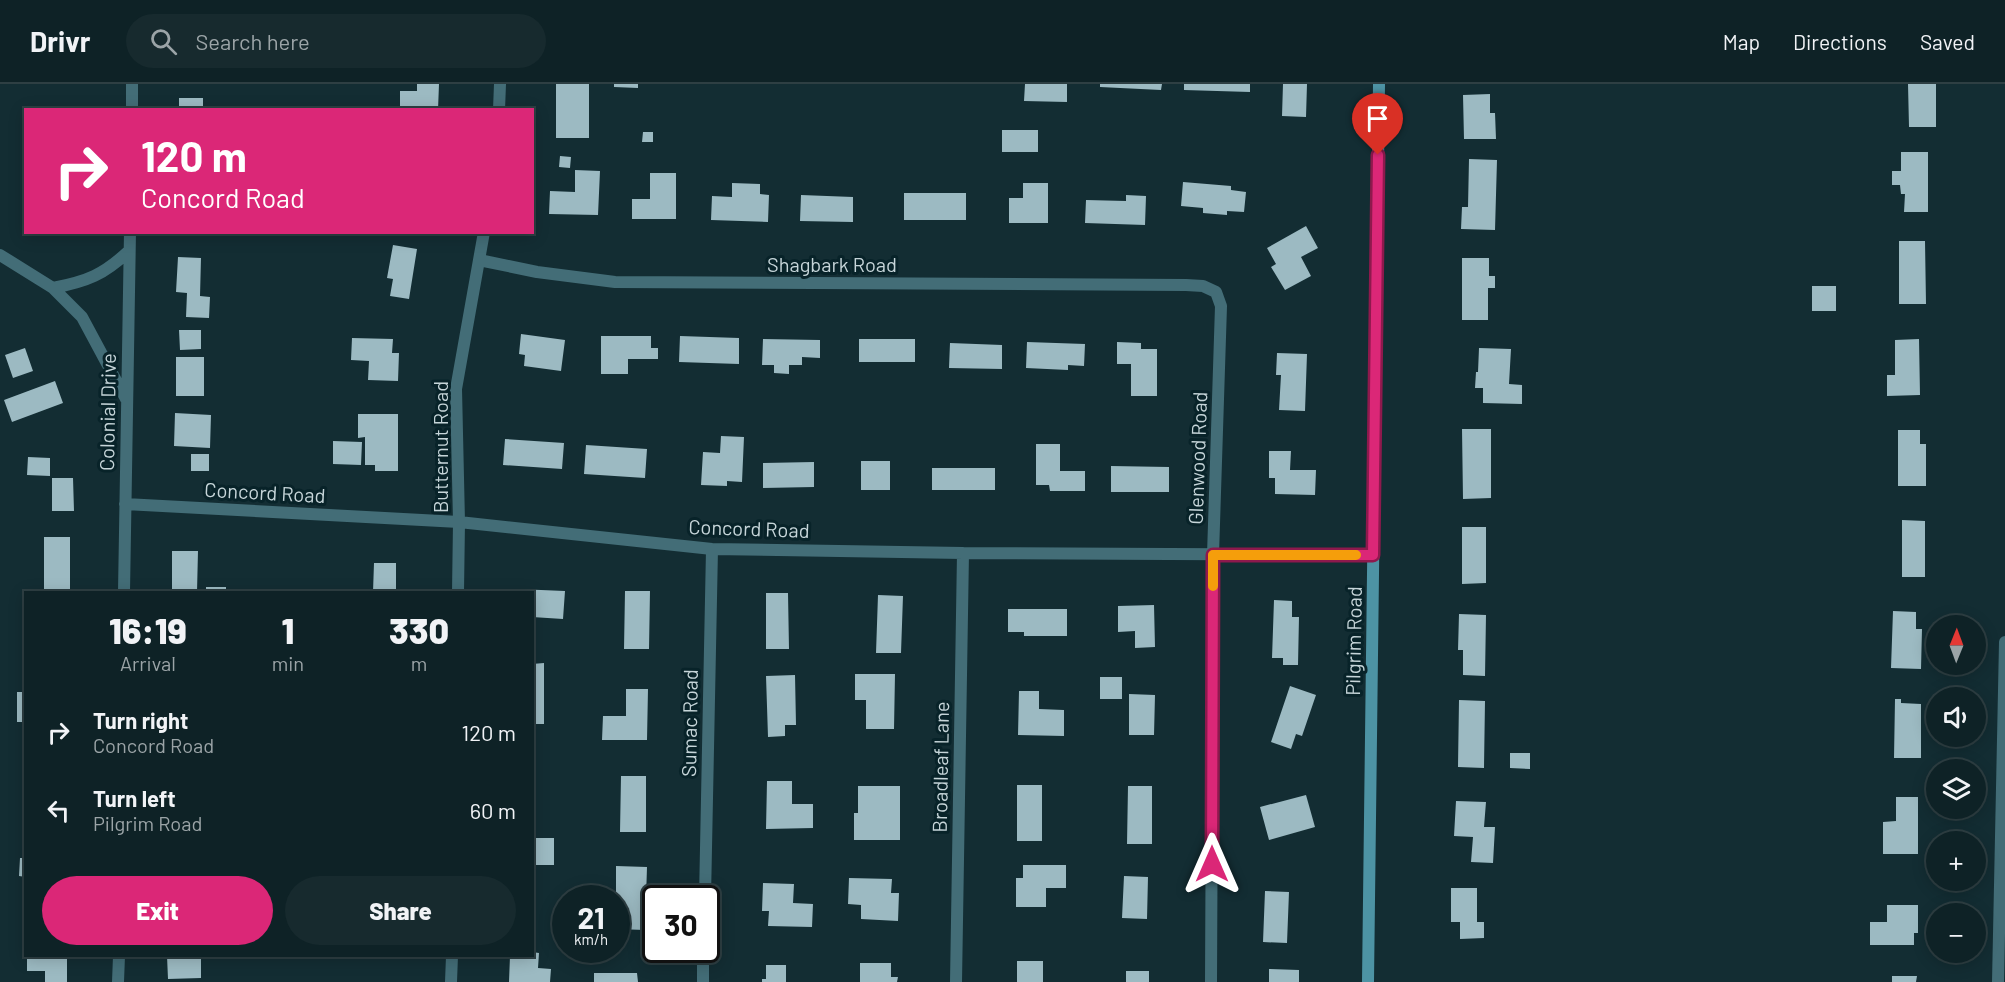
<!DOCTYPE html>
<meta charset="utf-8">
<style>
:root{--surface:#0e2226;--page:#172a2e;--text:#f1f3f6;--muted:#9ba4a7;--line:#2e3f43;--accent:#db2777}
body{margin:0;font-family:Barlow,sans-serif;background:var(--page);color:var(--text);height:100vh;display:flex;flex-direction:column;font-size:22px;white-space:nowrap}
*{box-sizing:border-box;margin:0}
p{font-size:20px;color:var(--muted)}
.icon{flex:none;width:33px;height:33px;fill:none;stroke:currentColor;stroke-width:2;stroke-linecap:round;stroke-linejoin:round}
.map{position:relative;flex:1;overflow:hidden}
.panel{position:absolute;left:24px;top:507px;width:510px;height:366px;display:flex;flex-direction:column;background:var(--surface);border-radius:0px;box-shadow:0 3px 15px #0003,0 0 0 2px var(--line)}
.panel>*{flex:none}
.hud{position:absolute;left:24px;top:24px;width:510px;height:126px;border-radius:0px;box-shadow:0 3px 15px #0003,0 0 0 2px var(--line);background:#db2777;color:#fff;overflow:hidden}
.needle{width:39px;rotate:1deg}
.controls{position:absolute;left:1926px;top:531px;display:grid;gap:12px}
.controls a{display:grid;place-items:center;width:60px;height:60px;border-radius:50%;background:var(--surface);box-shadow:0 3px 15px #0003,0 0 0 2px var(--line);font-size:30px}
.speed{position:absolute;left:552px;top:801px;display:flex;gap:12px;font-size:30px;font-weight:700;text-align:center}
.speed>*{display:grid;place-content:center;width:78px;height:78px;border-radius:50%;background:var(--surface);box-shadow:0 3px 15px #0003,0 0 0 2px var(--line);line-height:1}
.speed small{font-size:15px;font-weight:400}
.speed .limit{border:3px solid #111;border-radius:9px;background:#fff;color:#111}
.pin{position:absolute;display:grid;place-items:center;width:51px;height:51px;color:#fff;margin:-62px -26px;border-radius:50% 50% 50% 0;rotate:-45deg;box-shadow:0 0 6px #0007}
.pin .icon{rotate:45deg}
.me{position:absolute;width:66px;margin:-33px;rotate:0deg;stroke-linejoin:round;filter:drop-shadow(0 0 4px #0008)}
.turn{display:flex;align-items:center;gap:21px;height:126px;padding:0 18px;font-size:27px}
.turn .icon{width:78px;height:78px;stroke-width:2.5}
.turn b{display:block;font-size:42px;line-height:51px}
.eta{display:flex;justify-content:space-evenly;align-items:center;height:102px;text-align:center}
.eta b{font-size:36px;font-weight:800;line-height:42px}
.action{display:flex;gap:12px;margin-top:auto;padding:12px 18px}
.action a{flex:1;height:69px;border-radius:36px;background:var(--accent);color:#fff;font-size:24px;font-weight:800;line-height:69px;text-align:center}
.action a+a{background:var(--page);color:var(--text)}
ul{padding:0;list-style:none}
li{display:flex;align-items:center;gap:18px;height:78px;padding:0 18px}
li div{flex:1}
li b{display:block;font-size:22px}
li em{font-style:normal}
header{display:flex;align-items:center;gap:36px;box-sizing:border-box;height:84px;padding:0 30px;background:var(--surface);border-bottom:2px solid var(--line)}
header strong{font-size:28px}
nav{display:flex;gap:33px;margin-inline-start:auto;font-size:21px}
.search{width:420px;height:54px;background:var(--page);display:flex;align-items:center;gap:15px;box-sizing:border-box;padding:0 21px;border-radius:33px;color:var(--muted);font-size:22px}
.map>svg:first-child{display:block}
.building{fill:#9cbac2}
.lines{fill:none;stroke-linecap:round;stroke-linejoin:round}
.street{stroke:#436d77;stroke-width:12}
.secondary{stroke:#4d93a4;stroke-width:12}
.route-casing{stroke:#8e194d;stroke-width:15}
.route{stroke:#db2777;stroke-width:10}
.slow{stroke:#f59e0b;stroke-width:10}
.labels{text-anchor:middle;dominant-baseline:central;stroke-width:6;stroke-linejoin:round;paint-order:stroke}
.street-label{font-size:20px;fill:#c6d5d9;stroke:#082329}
</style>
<header>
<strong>Drivr</strong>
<div class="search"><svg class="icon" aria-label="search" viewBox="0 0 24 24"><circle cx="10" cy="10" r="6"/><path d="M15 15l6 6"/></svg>Search here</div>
<nav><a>Map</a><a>Directions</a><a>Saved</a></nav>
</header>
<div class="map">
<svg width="2005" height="898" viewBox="0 0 2005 898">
<rect width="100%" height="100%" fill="#132d33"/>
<path class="building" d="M417,0H439L438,26H410L411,23H400V7H417Z
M556,0H589V54H556Z
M614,0H638V4L614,3Z
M1025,0H1067V18L1024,17Z
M1100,0H1162L1161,6L1100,3Z
M1184,0H1250V8L1184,6Z
M1283,0H1307L1306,33L1282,32Z
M1908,0H1936V43H1909Z
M1490,10V29H1495L1496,55H1464L1463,11Z
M179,14H203V26H179Z
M1002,46H1038V68H1002Z
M643,48H653V58H642Z
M1901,68H1928V128H1904L1905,110H1901L1900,101H1892V87H1901Z
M560,72L571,73L570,84L559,83Z
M1469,75L1497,76L1495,146L1461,145L1462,123H1468Z
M575,86L600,87L598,131L549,130L550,107L575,108Z
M650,89H676V135H632V115H650Z
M1183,98L1231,102V106L1246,108L1244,128L1227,127V131L1203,129V124L1181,122Z
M732,99L760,100V110L769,111L768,138L711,136L712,112L732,113Z
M1023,99H1048V139H1009V114H1023Z
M904,109H966V136H904Z
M801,111L853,113V138L800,137Z
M1126,111L1146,112L1145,141L1085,139L1086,116L1126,117Z
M1306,142L1318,164L1301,173L1311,192L1285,206L1271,183L1276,180L1267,164Z
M1899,157H1925L1926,220H1899Z
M393,161L417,165L409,215L390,212L393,195L387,194Z
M178,173L201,174L200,212L210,213L209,234L186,233L187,209L176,208Z
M1462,174H1489V192H1495V204H1488V236H1462Z
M1812,202H1836V227H1812Z
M179,246H201V265L180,266Z
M521,250L565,256L561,287L524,282L525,271L519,270Z
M601,252H651V264H658V275H628V290H601Z
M680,252L739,254V280L679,278Z
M352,254L393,255L392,269H399L398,297L368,296L369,277L351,276Z
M763,255L820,256V274L802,273V281H789V290L774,289V281H762Z
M859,255H915V278H859Z
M1919,255L1920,311L1887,312V291H1895V256Z
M1027,258L1085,260L1084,282L1068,281V286L1026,284Z
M1117,258L1141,259V265H1157V312H1131V280H1117Z
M950,259L1002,261V285L949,284Z
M25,264L33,287L13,294L5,271Z
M1479,264L1511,265L1509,300L1522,301V320L1483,319V304H1475L1476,288H1478Z
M1277,269L1307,270L1305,327L1279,326L1281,291H1276Z
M176,273H204V312H176Z
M55,297L63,319L12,338L4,316Z
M175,329L211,331L210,364L174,362Z
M358,330H398V387H375V381H365V353L358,354Z
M1462,345H1491V414L1463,415Z
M1898,346H1920V360H1926V402H1898Z
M721,352L744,353L742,398L727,397V402L701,401L703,368L720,369Z
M505,355L564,359L562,385L503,381Z
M333,357L362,358L361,381L333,380Z
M1036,360H1060V387H1085V407H1050L1049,401H1036Z
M586,361L647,365L645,394L584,390Z
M1269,367H1291L1290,386H1316L1315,411L1275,410V394H1269Z
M191,370H209V387H191Z
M28,373L50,374V392L27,391Z
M861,377H890V406H861Z
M814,378V403L763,404V379Z
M1111,382L1169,383V408H1111Z
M932,384H995V406H932Z
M52,394H73L74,427H52Z
M1902,436L1925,437V493H1902Z
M1462,443H1486V499L1462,500Z
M44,453H70V508H44Z
M172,467H198L197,508H172Z
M374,479H396V508H373Z
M206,503H226V508H206Z
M517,505L565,507L563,535L532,533V508H517Z
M625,507H650L649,565H624Z
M766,509H788L789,565H766Z
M878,511L903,512L901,569H876Z
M1274,516L1292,517V533H1299L1298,581H1283V574H1272Z
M1154,521L1155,563L1135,564V547L1118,548V522Z
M1008,525H1067V552H1024V548H1008Z
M1893,527L1916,528V545H1922L1921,585L1891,584Z
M1459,530L1486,531L1485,592L1463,591V566H1458Z
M544,579V640H532V580Z
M855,590H895L894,645H866V616H855Z
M795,591L796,641H785V652L768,653L766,592Z
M1100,593H1122V615H1100Z
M1290,602L1316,611L1302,652L1296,650L1291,665L1271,658Z
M626,605H648L647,656H602L603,632H626Z
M1019,607H1039V625L1064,626V652L1018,651Z
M17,608H26V638H17Z
M1129,610L1155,611L1154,651H1129Z
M1895,615H1901V619L1921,620V674H1894Z
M1459,616L1485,617L1484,684L1458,683Z
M1510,669H1530V685L1510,684Z
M532,671H535V728H532Z
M621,692H646V748H620Z
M767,697H792V720H813V744L766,745Z
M1017,701H1042V757H1017Z
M858,702H900V756H854V729H858Z
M1128,702H1152V760H1127Z
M1306,711L1315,743L1269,756L1260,723Z
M1896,713H1918V770H1883V738L1896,737Z
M1456,717L1486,718L1484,743H1495L1493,779L1471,778L1473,753L1454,752Z
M532,754H554V781H536V814H532Z
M20,774H26V793L19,792Z
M1023,781H1066V804H1046V823H1016V794H1023Z
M616,782L647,783L645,846L616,845Z
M1124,792L1148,793L1147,835L1122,834Z
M849,794L892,795L891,809H899L898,837L861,835V821L848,820Z
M763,799L794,800L793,819L813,820L812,843L768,842L769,827H762Z
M1451,804H1477V838H1484V854L1460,855V838H1451Z
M1265,807L1289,808L1287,859L1263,858Z
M1887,821H1918V849H1914V861H1870V838H1887Z
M532,868L539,869L538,884L551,885L550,898H509L510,872H532Z
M27,872H67V898H45V887H27Z
M167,872H201V894L168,895Z
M363,872H389V875H363Z
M1017,877H1043V898H1017Z
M860,879H891V893H898L897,898H860Z
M766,881H786V898H762V895H766Z
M1269,885L1299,886V898H1269Z
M1126,887H1149V898H1126Z
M594,889H637L638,898H594Z
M1892,892H1917L1916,898H1892Z"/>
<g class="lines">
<path class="street" d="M132,26V0
M499,26L500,0
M0,171L53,204L82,233L126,315
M479,176L537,188L615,198L1186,201L1203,202L1216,208L1221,222L1213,471L1211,898
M53,204C88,197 103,191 129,167
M125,420L459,438L712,465L963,469L1373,471
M124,508L130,148
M458,508L459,438L456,305L484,148
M705,814L712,465
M118,898L119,872
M451,898L452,872
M703,898V866
M956,898L963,469
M1998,898L2005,558"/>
<path class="secondary" d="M1368,898L1379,0"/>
</g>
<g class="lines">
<defs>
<path id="route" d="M1212,780L1213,471H1373L1378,71"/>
</defs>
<use href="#route" class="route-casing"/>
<use href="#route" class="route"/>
<path class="slow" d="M1213,502V471H1356"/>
</g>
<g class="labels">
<g class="street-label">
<text x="832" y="180">Shagbark Road</text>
<text transform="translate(107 328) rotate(-89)">Colonial Drive</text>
<text transform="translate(440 363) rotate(-90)">Butternut Road</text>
<text transform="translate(1197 374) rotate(-88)">Glenwood Road</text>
<text transform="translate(265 408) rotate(3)">Concord Road</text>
<text transform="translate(749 444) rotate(2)">Concord Road</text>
<text transform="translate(1353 557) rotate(-89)">Pilgrim Road</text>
<text transform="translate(689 639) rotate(-89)">Sumac Road</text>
<text transform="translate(940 683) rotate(-89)">Broadleaf Lane</text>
</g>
</g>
</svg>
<div class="controls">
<a><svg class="needle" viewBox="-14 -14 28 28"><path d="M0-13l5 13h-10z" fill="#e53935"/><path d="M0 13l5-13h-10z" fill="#9ba4a7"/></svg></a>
<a><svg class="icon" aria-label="sound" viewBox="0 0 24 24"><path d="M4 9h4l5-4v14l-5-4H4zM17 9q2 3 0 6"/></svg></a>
<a><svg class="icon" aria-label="layers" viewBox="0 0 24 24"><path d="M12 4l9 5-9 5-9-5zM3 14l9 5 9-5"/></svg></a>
<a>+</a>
<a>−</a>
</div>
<div class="speed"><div>21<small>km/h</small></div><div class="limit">30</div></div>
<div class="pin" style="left:1378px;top:71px;background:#d93025"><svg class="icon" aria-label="arrive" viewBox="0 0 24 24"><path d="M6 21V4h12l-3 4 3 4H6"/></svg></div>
<svg class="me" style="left:1212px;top:780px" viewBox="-20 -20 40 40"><path d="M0-17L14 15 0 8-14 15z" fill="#db2777" stroke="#fff" stroke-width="4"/></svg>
<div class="hud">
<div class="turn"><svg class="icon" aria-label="right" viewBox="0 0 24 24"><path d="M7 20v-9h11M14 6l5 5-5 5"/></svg><div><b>120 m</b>Concord Road</div></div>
</div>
<section class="panel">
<div class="eta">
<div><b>16:19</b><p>Arrival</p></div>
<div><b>1</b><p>min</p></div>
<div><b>330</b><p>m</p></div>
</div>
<ul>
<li><svg class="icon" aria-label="right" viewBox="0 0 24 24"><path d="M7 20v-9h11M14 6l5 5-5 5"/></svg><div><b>Turn right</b><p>Concord Road</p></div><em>120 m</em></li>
<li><svg class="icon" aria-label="left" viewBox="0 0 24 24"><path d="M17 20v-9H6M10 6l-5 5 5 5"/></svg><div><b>Turn left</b><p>Pilgrim Road</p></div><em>60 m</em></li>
</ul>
<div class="action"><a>Exit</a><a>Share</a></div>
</section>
</div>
